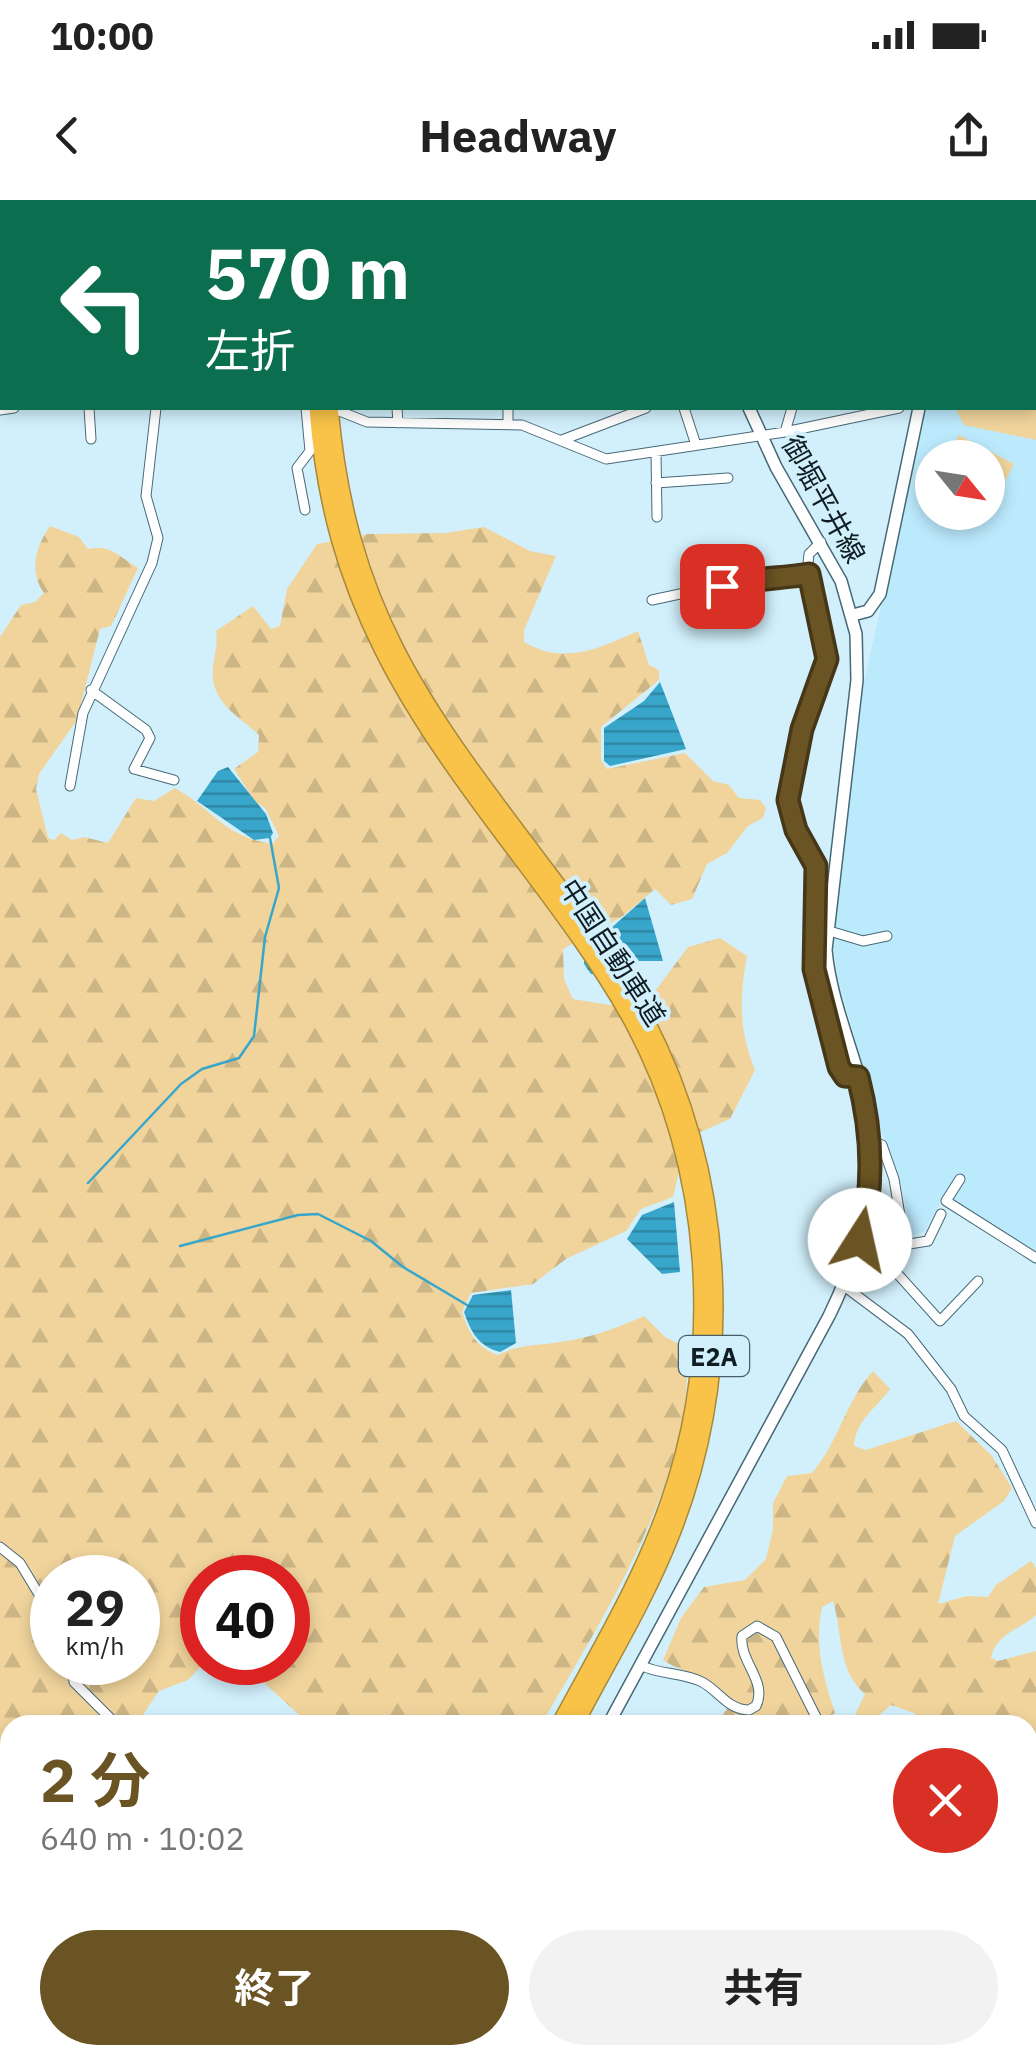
<!DOCTYPE html>
<html lang="ja">
<meta charset="utf-8">
<style>
:root{--surface:#fff;--page:#f2f2f2;--text:#222;--muted:#767676;--accent:#6a5423}
body{margin:0;font-family:"IBM Plex Sans","Noto Sans JP",sans-serif;background:var(--page);color:var(--text);height:100vh;display:flex;flex-direction:column;font-size:38px;white-space:nowrap}
*{box-sizing:border-box;margin:0}
p{font-size:32px;color:var(--muted)}
.icon{flex:none;width:55px;height:55px;fill:none;stroke:currentColor;stroke-width:2;stroke-linecap:round;stroke-linejoin:round}
.map{position:relative;flex:1;overflow:hidden}
.side{position:absolute;left:0px;top:1515px;width:1038px;height:350px;display:flex;flex-direction:column;background:var(--surface);border-radius:30px 30px 0 0;box-shadow:0 5px 15px #0003}
.side>*{flex:none}
.banner{position:absolute;left:0px;top:0px;width:1038px;height:210px;box-shadow:0 5px 15px #0003;background:#0b6e4f;color:#fff;overflow:hidden}
.needle{width:65px;rotate:120deg}
.fabs{position:absolute;left:915px;top:240px;display:grid;gap:20px}
.fabs a{display:grid;place-items:center;width:90px;height:90px;border-radius:50%;background:var(--surface);box-shadow:0 5px 15px #0003;font-size:50px}
.speed{position:absolute;left:30px;top:1355px;display:flex;gap:20px;font-size:50px;font-weight:700;text-align:center}
.speed>*{display:grid;place-content:center;width:130px;height:130px;border-radius:50%;background:var(--surface);box-shadow:0 5px 15px #0003;line-height:1}
.speed small{font-size:25px;font-weight:400}
.speed .limit{border:15px solid #d22;background:#fff;color:#111}
.pin{position:absolute;display:grid;place-items:center;width:85px;height:85px;color:#fff;margin:-42px;border-radius:20px;box-shadow:0 5px 15px #0006}
.me{position:absolute;width:110px;margin:-55px;rotate:10deg;stroke-linejoin:round;filter:drop-shadow(0 0 8px #0008)}
.turn{display:flex;align-items:center;gap:35px;height:210px;padding:0 40px;font-size:45px}
.turn .icon{width:130px;height:130px;stroke-width:2.5}
.turn b{display:block;font-size:70px;line-height:85px}
.round{display:grid;place-items:center;flex:none;width:105px;height:105px;border-radius:52px;background:var(--page)}
.overview{display:flex;align-items:center;justify-content:space-between;height:170px;padding:0 40px}
h1{font-size:60px;font-weight:700;line-height:75px;color:var(--accent)}
.primary-button{display:flex;gap:20px;margin-top:auto;padding:20px 40px}
.primary-button a{flex:1;height:115px;border-radius:60px;background:var(--accent);color:#fff;font-size:40px;font-weight:700;line-height:115px;text-align:center}
.primary-button a+a{background:var(--page);color:var(--text)}
.status{display:flex;justify-content:space-between;align-items:center;height:70px;padding:0 50px;background:var(--surface);direction:ltr}
.status svg{height:28px;fill:currentColor}
header{display:flex;justify-content:space-between;align-items:center;height:130px;padding:0 40px;background:var(--surface);font-size:45px;font-weight:700}
.map>svg:first-child{display:block}
.built{fill:#bceafd;fill-rule:evenodd}
.forest{fill:url(#forest-firs);fill-rule:evenodd}
.pitch{fill:#f0d49c}
.water{fill:url(#water-rules)}
.lines{fill:none;stroke-linecap:round;stroke-linejoin:round}
.stream{stroke:#38a6ca;stroke-width:2.5}
.minor-casing{stroke:#476976;stroke-width:11}
.tertiary-casing{stroke:#476976;stroke-width:14}
.motorway-casing{stroke:#a7893b;stroke-width:18}
.minor{stroke:#fff;stroke-width:9}
.tertiary{stroke:#fff;stroke-width:11}
.motorway{stroke:#f8c348;stroke-width:15}
.route-casing{stroke:#453717;stroke-width:25}
.route{stroke:#6a5423;stroke-width:18}
.labels{text-anchor:middle;dominant-baseline:central;stroke-width:8;stroke-linejoin:round;paint-order:stroke}
.shield{fill:#d2f0fc;stroke:#4a5d65;stroke-width:2.5}
.shield-label{font-size:25px;font-weight:bold;fill:#101e24}
.street-label{font-size:28px;fill:#101e24;stroke:#d2f0fc}
</style>
<div class="status"><b>10:00</b><svg viewBox="0 0 49 12"><path d="M0 12V9h3v3zM5 12V6h3v6zM10 12V3h3v9zM15 12V0h3v12zM26 1h20v11H26zM47 4h2v5h-2z"/></svg></div>
<header><svg class="icon" aria-label="back" viewBox="0 0 24 24"><path d="M15 5l-7 7 7 7"/></svg>Headway<svg class="icon" aria-label="share" viewBox="0 0 24 24"><path d="M12 15V3M7 8l5-5 5 5M5 13v7h14v-7"/></svg></header>
<div class="map">
<svg width="1036" height="1865" viewBox="0 0 1036 1865">
<defs>
<pattern id="forest-firs" width="22" height="20" patternUnits="userSpaceOnUse" patternTransform="scale(2.5)"><rect width="22" height="20" fill="#f0d49c"/><path d="M5 1l3.5 6h-7zM16 11l3.5 6h-7z" fill="#cdb686"/></pattern>
<pattern id="water-rules" width="6" height="5" patternUnits="userSpaceOnUse" patternTransform="scale(2.5)"><rect width="6" height="5" fill="#38a6ca"/><path d="M0 2.5h6" fill="none" stroke="#2e87a4"/></pattern>
</defs>
<rect width="100%" height="100%" fill="#d2f0fc"/>
<path class="built" d="M1036,52V1052L944,997L924,1032L910,1036L902,987L881,931L838,779L833,743L857,512L926,208H1035ZM932,258H988V312H932Z"/>
<path class="forest" d="M0,0H164L165,1L2,2L0,148Z
M50,326L79,337L88,349C112,344 119,357 138,368L111,426L100,429L77,520L39,574L36,589L48,638L54,640L61,633L72,640L84,637L108,643L136,598L154,601L175,588C212,608 222,636 272,644L279,636L265,608L255,602L234,569L258,552L259,535C241,518 217,506 213,480C211,463 219,448 216,431L253,406L271,429L280,426L287,389L317,344L368,334L445,333L484,327L530,351L556,356L524,430V442C565,466 599,448 638,431L649,465L659,470V480L601,527V560L607,569L685,553L713,581L729,585L739,598L760,600L766,608L763,618L748,626L727,653L707,664L692,699L671,705L655,689L623,716L563,749L564,779L573,799L641,810L688,747L720,738L747,756C739,798 739,831 755,870L730,919L687,938L673,997L641,1009L626,1031L566,1059L533,1084L471,1093L462,1112C469,1133 476,1147 498,1155C519,1144 537,1146 560,1142C590,1138 617,1128 644,1116L665,1137L685,1147C702,1266 598,1425 541,1525H310L262,1481L255,1463L288,1462V1378H202L204,1463L188,1480L159,1491L136,1525H10V1855H182L188,1865H0V437L21,405L35,402L44,393C29,372 35,347 50,326ZM52,1378H138V1462H52Z
M873,1171L890,1189C876,1209 856,1219 854,1246L866,1250L956,1221L992,1256L1012,1288L1004,1301L955,1336L938,1404L967,1396L988,1397L996,1385L1031,1361L1036,1368V1415C1019,1431 997,1432 991,1458L998,1461L1036,1451V1663L1031,1668L1028,1525H925L914,1513L891,1505L876,1518L853,1519L865,1494C837,1470 843,1434 833,1401L822,1407C814,1445 823,1476 835,1513L819,1525H716L728,1507C718,1470 688,1478 663,1460L681,1418L704,1387L745,1380L766,1359L773,1329V1303L787,1276L812,1273C839,1242 845,1202 873,1171Z
M321,1855H474V1865H328Z"/>
<path class="pitch" d="M1036,97V240L964,225L955,208H1035Z
M959,235L1014,264L982,324L960,313L988,312V258L948,257Z"/>
<path class="water" d="M660,482L686,549L610,566L604,561V528L644,501Z
M228,567L266,614L273,633L270,638L254,640L197,601L218,571Z
M645,698L663,761H626L599,775L591,774L584,764V752Z
M674,1002L680,1072L662,1074L627,1039L642,1015Z
M511,1090L516,1143L500,1152C478,1146 471,1132 464,1112L473,1095Z"/>
<g class="lines">
<path class="stream" d="M804,2V0
M0,201H2
M88,983L181,884L202,869L239,858L254,836L265,737L279,688L270,638
M180,1046L298,1015L318,1014L371,1041L403,1067L467,1105"/>
<defs>
<path id="minor" d="M517,0V2
M192,2L193,0
M261,2V0
M322,2L323,0
M764,2V0
M826,2V0
M89,208L91,239
M332,208L367,222L522,225L606,259L785,232L899,208
M397,208L398,223
M684,208L696,245
M0,210L14,208
M508,224V208
M785,232L792,208
M562,240L646,208
M656,252L657,317
M656,283L728,278
M305,310L297,268L310,251L306,208
M821,342L809,354L808,363L827,459L802,529L788,600L796,630L816,666L814,769L839,867L845,876L859,877
M652,400L768,375L778,379L809,373
M91,490L146,530L150,538L134,569L174,580
M70,586L83,513L152,363L158,338L146,296L156,208
M826,730L863,741L887,736
M960,979L946,1001L1036,1058
M903,1045L928,1041L941,1014
M885,1060L940,1121L978,1081
M844,1086L908,1134L951,1189L964,1216L1002,1250L1036,1323
M847,1087L898,1051L904,1040L894,979L882,945L870,940
M0,1347L20,1363L52,1416
M72,1462L74,1482L117,1525
M640,1465C659,1475 683,1472 702,1482C719,1491 728,1510 749,1510L756,1506C768,1481 739,1462 742,1436L757,1426L776,1437L820,1525
M1028,1677L1032,1681L1036,1676
M1028,1736L1036,1743
M1028,1847L1036,1836
M1028,1854L1036,1861
M432,1855L435,1865
M468,1855V1865
M508,1860L509,1865
M1012,1865L1020,1855"/>
<path id="tertiary" d="M703,0L704,2
M1035,45H1036
M853,415L868,411L880,394L919,208
M608,1525L829,1116C867,1039 881,961 859,877C847,835 830,794 826,750L857,480L856,434L841,381L776,267L749,208
M1028,1803L1036,1793
M624,1855L626,1865
M716,1855L744,1865L768,1855
M912,1855L924,1865
M977,1865L985,1855"/>
<path id="motorway" d="M340,2L341,0
M354,2L355,0
M317,208C331,400 410,512 523,661C562,713 602,766 633,823C710,967 723,1147 669,1301C642,1380 598,1452 559,1525
M330,208C348,409 421,504 538,659C573,705 609,752 637,803C727,965 740,1163 671,1336C645,1402 607,1463 575,1525
M482,1855L483,1865
M496,1855L497,1865"/>
</defs>
<use href="#minor" class="minor-casing"/>
<use href="#tertiary" class="tertiary-casing"/>
<use href="#motorway" class="motorway-casing"/>
<use href="#minor" class="minor"/>
<use href="#tertiary" class="tertiary"/>
<use href="#motorway" class="motorway"/>
</g>
<g class="lines">
<defs>
<path id="route" d="M722,386C753,378 778,379 809,374L827,459L802,529L788,600L796,630L816,666L814,769L839,867L845,876L858,877C872,931 875,986 860,1040"/>
</defs>
<use href="#route" class="route-casing"/>
<use href="#route" class="route"/>
</g>
<g class="labels">
<rect class="shield" x="679" y="1136" width="70" height="40" rx="8"/>
<g class="shield-label">
<text x="714" y="1156">E2A</text>
</g>
<g class="street-label">
<text transform="translate(824 299) rotate(61)">御堀平井線</text>
<text transform="translate(613 752) rotate(57)">中国自動車道</text>
</g>
</g>
</svg>
<div class="fabs">
<a><svg class="needle" viewBox="-14 -14 28 28"><path d="M0-13l5 13h-10z" fill="#e53935"/><path d="M0 13l5-13h-10z" fill="#767676"/></svg></a>
</div>
<div class="speed"><div>29<small>km/h</small></div><div class="limit">40</div></div>
<div class="pin" style="left:722px;top:386px;background:#d93025"><svg class="icon" aria-label="arrive" viewBox="0 0 24 24"><path d="M6 21V4h12l-3 4 3 4H6"/></svg></div>
<svg class="me" style="left:860px;top:1040px" viewBox="-20 -20 40 40"><circle r="19" fill="#fff"/><path d="M0-13L10 11 0 6-10 11z" fill="#6a5423"/></svg>
<div class="banner">
<div class="turn"><svg class="icon" aria-label="left" viewBox="0 0 24 24"><path d="M17 20v-9H6M10 6l-5 5 5 5"/></svg><div><b>570 m</b>左折</div></div>
</div>
<section class="side">
<div class="overview"><div><h1>2 分</h1><p>640 m · 10:02</p></div><a class="round" style="background:#d93025;color:#fff"><svg class="icon" aria-label="close" viewBox="0 0 24 24"><path d="M6 6l12 12M18 6L6 18"/></svg></a></div>
<div class="primary-button"><a>終了</a><a>共有</a></div>
</section>
</div>
